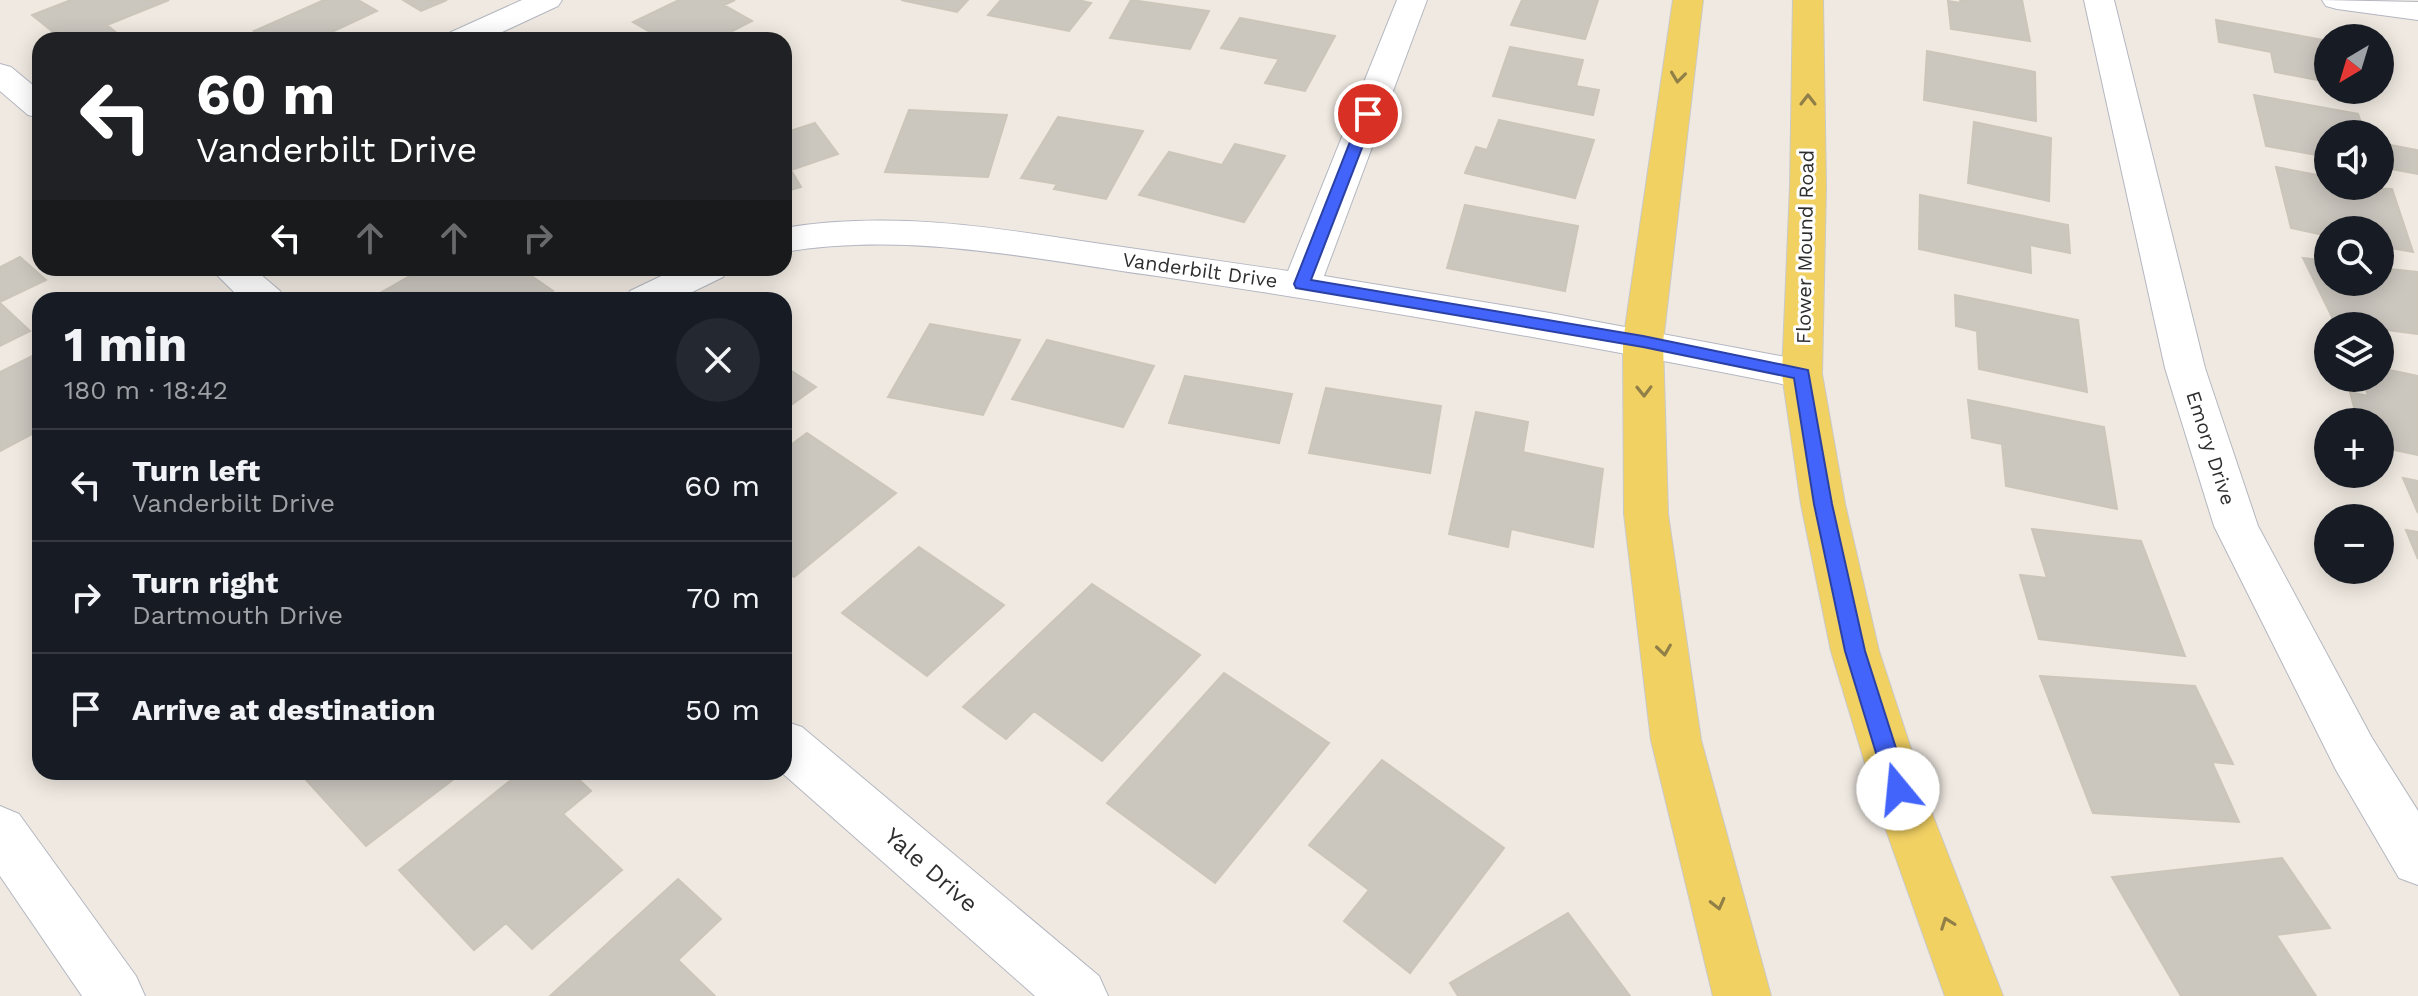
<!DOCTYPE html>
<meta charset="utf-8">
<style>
:root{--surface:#171b24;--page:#242831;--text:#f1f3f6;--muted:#9ea1a6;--line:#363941}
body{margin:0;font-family:"Work Sans",sans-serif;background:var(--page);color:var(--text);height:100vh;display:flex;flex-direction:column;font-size:30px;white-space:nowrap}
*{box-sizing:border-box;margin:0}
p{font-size:26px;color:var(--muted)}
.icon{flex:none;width:44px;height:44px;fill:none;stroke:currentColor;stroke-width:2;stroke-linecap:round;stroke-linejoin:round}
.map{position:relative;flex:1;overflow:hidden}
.side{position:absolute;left:32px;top:292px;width:760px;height:488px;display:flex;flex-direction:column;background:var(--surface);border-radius:24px;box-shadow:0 4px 20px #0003}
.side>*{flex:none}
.top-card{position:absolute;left:32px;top:32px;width:760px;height:244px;border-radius:24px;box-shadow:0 4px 20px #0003;background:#202124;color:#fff;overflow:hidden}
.needle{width:52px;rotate:218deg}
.tools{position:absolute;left:2314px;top:24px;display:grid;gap:16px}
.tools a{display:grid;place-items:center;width:80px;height:80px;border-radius:50%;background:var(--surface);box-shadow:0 4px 20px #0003;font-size:40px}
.pin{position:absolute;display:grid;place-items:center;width:68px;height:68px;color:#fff;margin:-34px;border:4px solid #fff;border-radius:50%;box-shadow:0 2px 8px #0007}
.me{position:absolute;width:88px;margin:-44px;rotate:343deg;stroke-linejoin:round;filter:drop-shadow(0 0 6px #0008)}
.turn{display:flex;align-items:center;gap:28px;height:168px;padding:0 32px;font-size:36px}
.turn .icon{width:104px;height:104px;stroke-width:2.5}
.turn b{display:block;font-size:56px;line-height:68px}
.lanes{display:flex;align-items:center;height:76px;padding:0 32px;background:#0003;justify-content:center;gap:40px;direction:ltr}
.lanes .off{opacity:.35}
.round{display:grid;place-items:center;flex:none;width:84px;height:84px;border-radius:42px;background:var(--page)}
.summary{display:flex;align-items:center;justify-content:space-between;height:136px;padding:0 32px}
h1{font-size:48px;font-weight:700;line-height:60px}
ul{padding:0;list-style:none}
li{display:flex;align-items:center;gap:24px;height:112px;padding:0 32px;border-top:2px solid var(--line)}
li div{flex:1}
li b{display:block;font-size:30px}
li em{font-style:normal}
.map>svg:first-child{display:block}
.building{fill:#cbc7bf;stroke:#cbc5ba;stroke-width:2}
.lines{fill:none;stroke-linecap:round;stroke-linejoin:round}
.minor-casing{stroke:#b4b7c1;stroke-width:2}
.major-casing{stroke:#c9c9c9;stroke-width:2}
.minor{fill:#fff;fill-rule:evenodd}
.major{fill:#f2d163;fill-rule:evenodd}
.oneway{stroke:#908048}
.route{fill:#4264fb;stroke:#2b41a3;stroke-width:2}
.labels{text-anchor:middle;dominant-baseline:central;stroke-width:6;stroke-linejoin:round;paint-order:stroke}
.street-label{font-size:20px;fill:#2e2e2e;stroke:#fff}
.near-street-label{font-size:24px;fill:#2e2e2e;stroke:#fff}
</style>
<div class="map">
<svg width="2418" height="996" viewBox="0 0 2418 996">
<rect width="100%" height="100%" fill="#efe9e1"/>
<path class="building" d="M71,0H169L107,25L118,34L103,40H63L32,15Z
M324,0H358L377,11L323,36L330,40H268L254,31Z
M403,0H447L421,11Z
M679,0H735L724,5L752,21L715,40H664L633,22Z
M901,0H968L957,12Z
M1001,0H1078L1091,3L1069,31L988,15Z
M1131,0L1209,11L1190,49L1110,38Z
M1522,0H1598L1585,39L1511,25Z
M1960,0H2022L2030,41L1951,29L1948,1L1961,3Z
M1240,18L1335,36L1305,91L1265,83L1279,59L1221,48Z
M2216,20L2328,41V82L2275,72L2271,52L2219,42Z
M1510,47L1583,60L1576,86L1599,90L1593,115L1493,96Z
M1927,51L2035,72L2036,121L1924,100Z
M2254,95L2358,114L2365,134H2328V157L2266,146Z
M909,110L1007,115L988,177L885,172Z
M1058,117L1143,131L1106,199L1054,189L1057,184L1021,178Z
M1499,120L1594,140L1575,198L1465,173L1476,147L1487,150Z
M1974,122L2051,138L2049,201L1968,183Z
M815,123L838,154L791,170L801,187L784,192V133Z
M2380,143L2417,150L2418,174L2380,167Z
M1235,144L1285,156L1244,222L1139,195L1169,152L1222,165Z
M2276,167L2328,177V186L2392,189L2413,252L2380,246V230H2328V236L2291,228Z
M1920,195L2068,225L2070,253L2030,245L2031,273L1919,249Z
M1465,205L1578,226L1565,291L1447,268Z
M20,257L46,280L0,302V267Z
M2303,258L2328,261V282H2380V268L2418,272V334L2380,329V326L2335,323Z
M424,268H520L553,291L538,300H380L375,296Z
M1955,295L2078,320L2087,392L1979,369L1977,331L1956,326Z
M0,303L30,331L0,346Z
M930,324L1020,340L983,415L888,397Z
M1047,340L1154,366L1123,427L1012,399Z
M40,352V430L0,451V372Z
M784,366L816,387L784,410Z
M2380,368L2418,376V455L2380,447V422H2358L2350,392L2368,396L2363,378H2380Z
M1185,376L1292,394L1279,443L1169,423Z
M1326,388L1441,406L1430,473L1309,453Z
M1968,400L2104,427L2117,509L2006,486L2002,444L1972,438Z
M1476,412L1528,422L1523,452L1603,469L1593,547L1511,529L1508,547L1449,534Z
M807,433L896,493L794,577L784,570V450Z
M2403,478L2418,481V513Z
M2032,529L2141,541L2185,656L2039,639L2020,575L2047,578Z
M2406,530L2418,532V559Z
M919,547L1004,605L927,676L842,613Z
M1092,584L1200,655L1102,761L1034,711L1006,739L963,707Z
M1224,673L1329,743L1215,883L1107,803Z
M2040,676L2195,686L2233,764L2212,762L2239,822L2093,813Z
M1382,760L1504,848L1410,973L1344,921L1369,890L1309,845Z
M299,772H463L366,846Z
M521,772H571L591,791L563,814L622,870L532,949L506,923L474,950L399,870Z
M2282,858L2330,928L2276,935L2316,996H2181L2112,877Z
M678,879L721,919L678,960L715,996H550Z
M1568,913L1630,996H1458L1450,983Z"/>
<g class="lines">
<defs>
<path id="minor" d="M522,0H562L558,6L485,40H444L449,33Z
M1397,0H1427L1324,276L1550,313L1802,360L1816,364L1822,374L1816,384L1802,388C1588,345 1373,308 1157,276C1032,259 910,231 784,252V228C887,211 986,226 1088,242C1155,252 1222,261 1288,271Z
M2084,0H2114L2205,368L2258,526L2372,738L2418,811V885L2399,878L2336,770L2214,526L2165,368Z
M2322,0L2418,2V20L2337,9L2326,6Z
M0,64L11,67L40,91V118L28,115L0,91Z
M210,268H253L280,291L285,300H242Z
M678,268H729L723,277L676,300H625L630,291Z
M784,721L802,727L1099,976L1108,996H1035L781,772H784Z
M0,806L19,814L136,976L145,996H82L0,876Z"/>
<path id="major" d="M1673,0H1703L1663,342L1668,514L1701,740L1771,996H1713L1651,740L1624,514L1623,342Z
M1793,0H1823L1826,187L1822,374L1845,504L1879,651L1933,816L2003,996H1945L1881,816L1831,651L1801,504L1782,374L1790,187Z"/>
</defs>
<use href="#minor" class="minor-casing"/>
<use href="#major" class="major-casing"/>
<use href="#minor" class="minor"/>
<use href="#major" class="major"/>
</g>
<defs><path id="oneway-chevron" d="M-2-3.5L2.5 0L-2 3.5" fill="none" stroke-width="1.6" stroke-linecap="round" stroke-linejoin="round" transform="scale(2)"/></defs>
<g class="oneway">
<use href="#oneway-chevron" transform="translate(1678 77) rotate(97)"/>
<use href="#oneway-chevron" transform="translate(1808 100) rotate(-90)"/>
<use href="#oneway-chevron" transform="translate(1644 391) rotate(89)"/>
<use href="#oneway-chevron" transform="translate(1664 650) rotate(82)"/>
<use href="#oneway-chevron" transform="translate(1718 904) rotate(76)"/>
<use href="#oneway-chevron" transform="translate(1947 923) rotate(-110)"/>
</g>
<path class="route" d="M1368,109L1375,114L1311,280L1643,336L1808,370L1832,504L1865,651L1909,789L1906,795L1898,798L1891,795L1887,789L1845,651L1814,504L1794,378L1643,347L1296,288L1294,284L1361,114Z"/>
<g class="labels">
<g class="street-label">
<text transform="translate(1805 247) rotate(-89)">Flower Mound Road</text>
<text transform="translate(1200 270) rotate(8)">Vanderbilt Drive</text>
<text transform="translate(2211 448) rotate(72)">Emory Drive</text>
</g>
<g class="near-street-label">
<text transform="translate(931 870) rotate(41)">Yale Drive</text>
</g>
</g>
</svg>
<div class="tools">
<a><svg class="needle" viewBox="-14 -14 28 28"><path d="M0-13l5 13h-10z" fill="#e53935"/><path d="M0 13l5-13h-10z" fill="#9ea1a6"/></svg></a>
<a><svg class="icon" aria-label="sound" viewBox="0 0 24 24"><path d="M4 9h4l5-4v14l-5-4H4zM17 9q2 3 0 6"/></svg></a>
<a><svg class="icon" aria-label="search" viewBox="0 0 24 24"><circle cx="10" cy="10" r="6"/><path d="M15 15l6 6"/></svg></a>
<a><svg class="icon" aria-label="layers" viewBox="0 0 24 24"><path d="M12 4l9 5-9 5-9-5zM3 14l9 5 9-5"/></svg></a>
<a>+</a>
<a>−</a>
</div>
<div class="pin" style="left:1368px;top:114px;background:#d93025"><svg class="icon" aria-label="arrive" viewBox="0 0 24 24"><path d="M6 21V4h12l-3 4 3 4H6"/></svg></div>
<svg class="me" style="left:1898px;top:789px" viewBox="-20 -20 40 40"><circle r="19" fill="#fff"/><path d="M0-13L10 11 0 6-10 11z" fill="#4264fb"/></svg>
<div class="top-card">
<div class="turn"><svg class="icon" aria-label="left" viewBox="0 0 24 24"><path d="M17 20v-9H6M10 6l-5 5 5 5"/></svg><div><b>60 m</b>Vanderbilt Drive</div></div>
<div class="lanes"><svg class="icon" aria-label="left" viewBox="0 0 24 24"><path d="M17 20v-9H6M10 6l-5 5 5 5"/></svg><svg class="icon off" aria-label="ahead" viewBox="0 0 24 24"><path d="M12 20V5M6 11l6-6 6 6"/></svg><svg class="icon off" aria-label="ahead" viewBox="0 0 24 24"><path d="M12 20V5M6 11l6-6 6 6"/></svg><svg class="icon off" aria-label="right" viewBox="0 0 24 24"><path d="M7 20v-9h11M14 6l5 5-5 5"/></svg></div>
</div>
<section class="side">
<div class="summary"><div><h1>1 min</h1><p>180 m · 18:42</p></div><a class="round"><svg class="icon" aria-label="close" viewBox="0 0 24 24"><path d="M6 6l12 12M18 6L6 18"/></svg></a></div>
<ul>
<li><svg class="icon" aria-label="left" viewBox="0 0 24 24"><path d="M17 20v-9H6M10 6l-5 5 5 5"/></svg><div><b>Turn left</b><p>Vanderbilt Drive</p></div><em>60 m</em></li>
<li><svg class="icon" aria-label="right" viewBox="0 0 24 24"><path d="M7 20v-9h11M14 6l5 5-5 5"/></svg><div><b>Turn right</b><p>Dartmouth Drive</p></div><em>70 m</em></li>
<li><svg class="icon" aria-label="arrive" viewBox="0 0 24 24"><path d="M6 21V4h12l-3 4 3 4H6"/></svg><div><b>Arrive at destination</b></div><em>50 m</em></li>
</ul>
</section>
</div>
